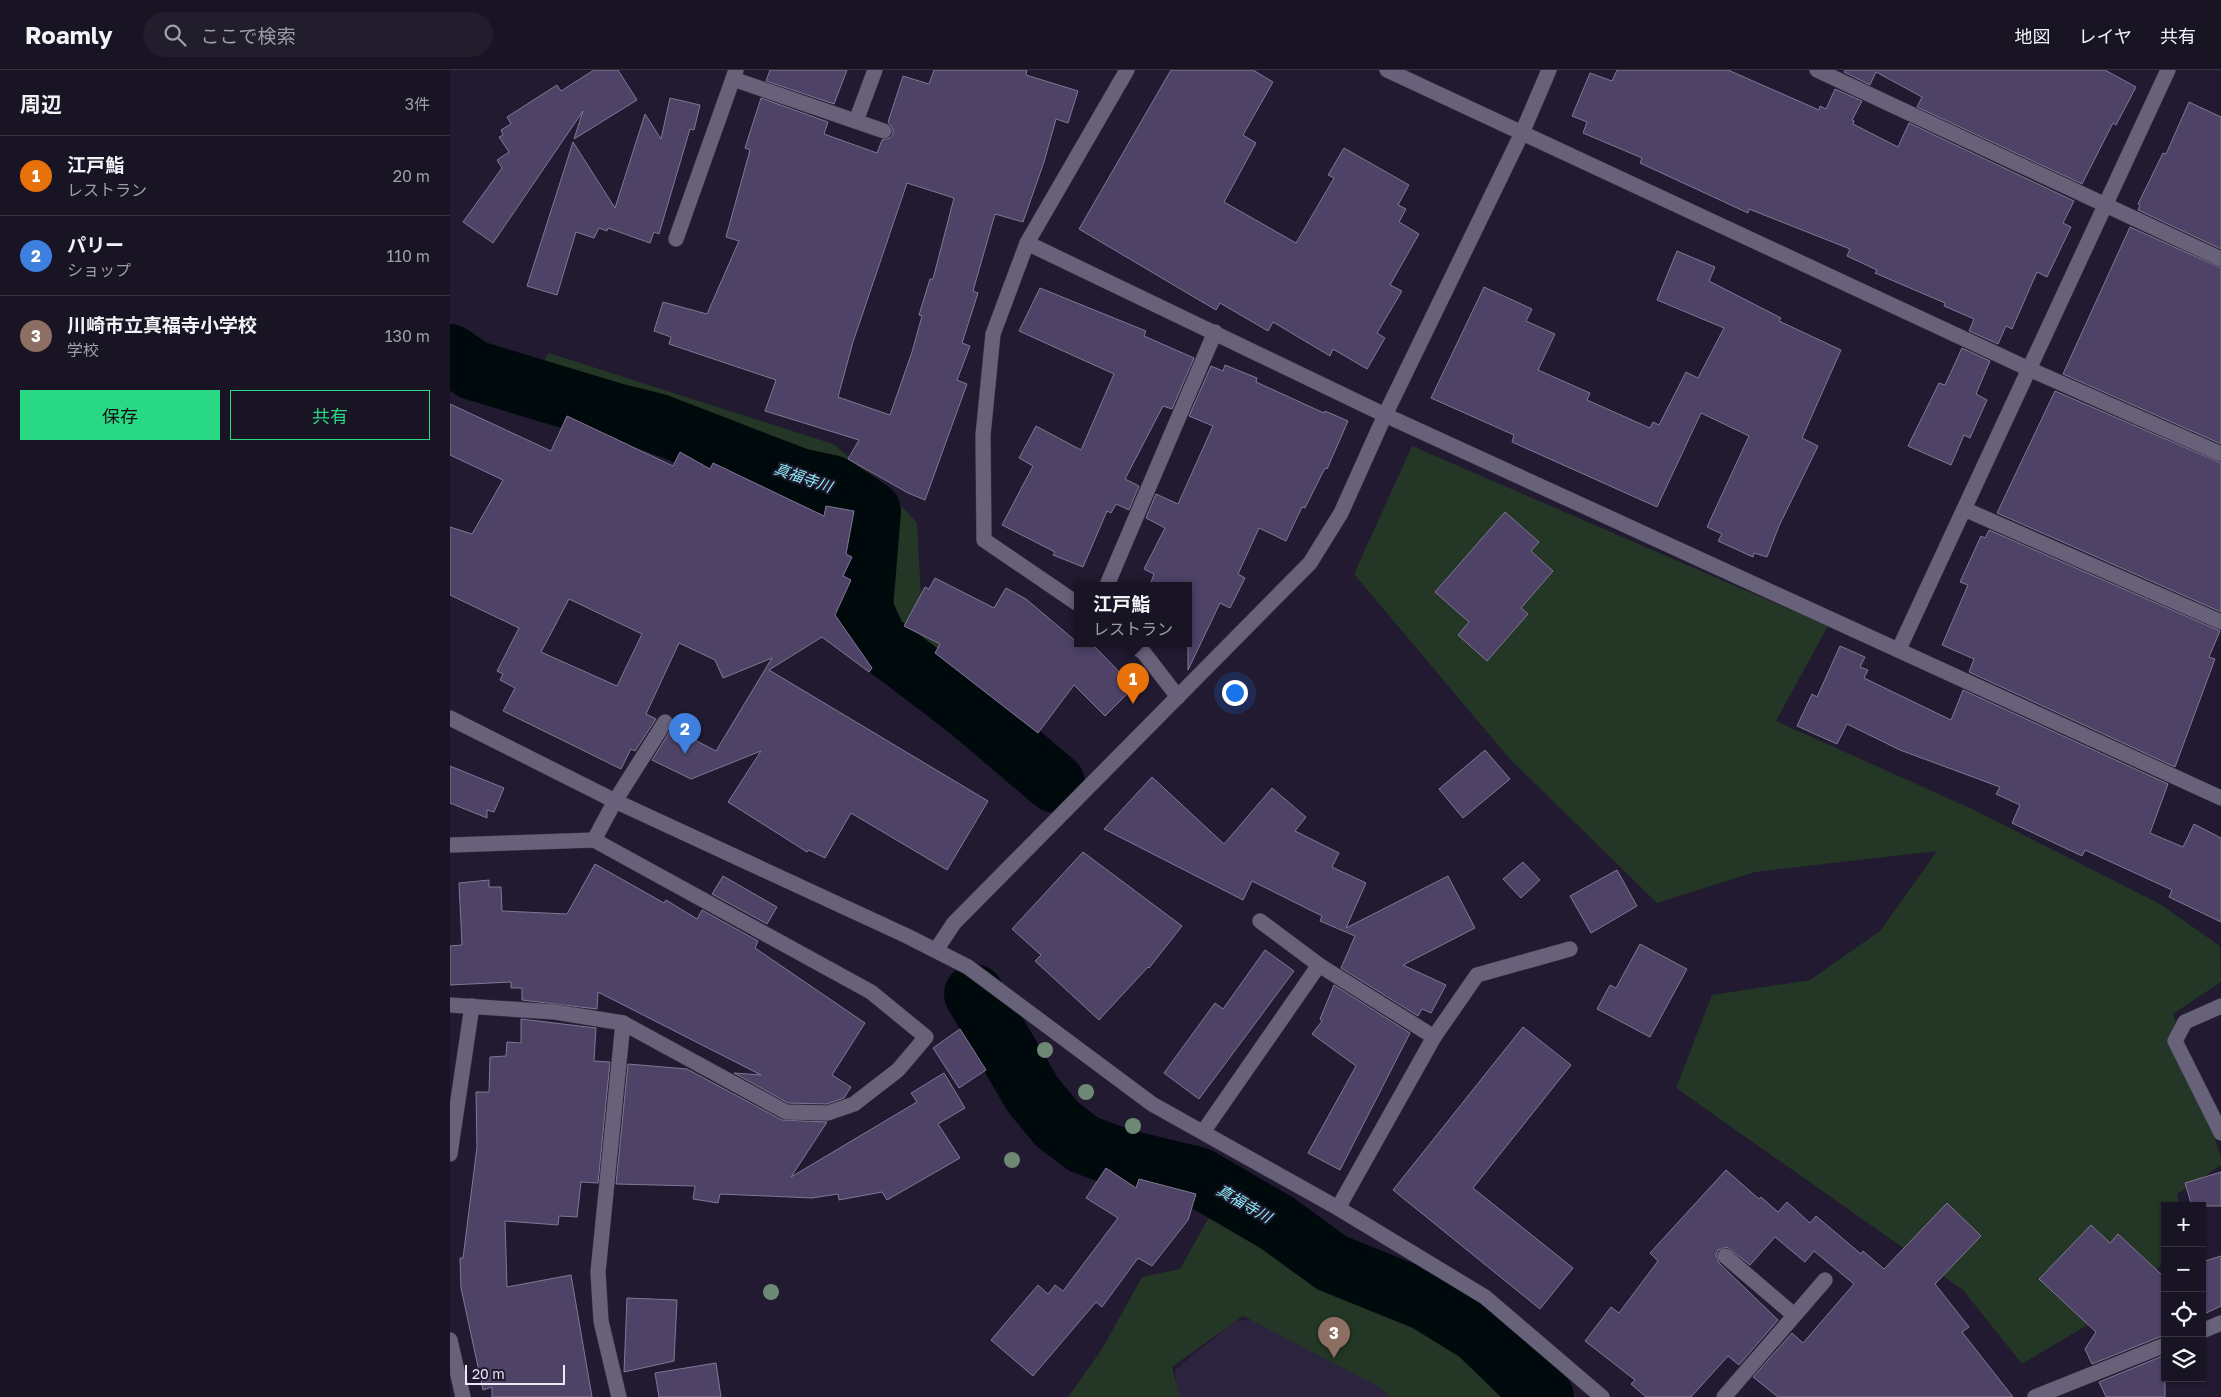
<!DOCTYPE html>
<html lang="ja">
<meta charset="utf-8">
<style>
:root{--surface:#191424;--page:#221d2c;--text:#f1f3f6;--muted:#9f9ea6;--line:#373341;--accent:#29d885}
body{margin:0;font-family:"Golos Text","Noto Sans JP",sans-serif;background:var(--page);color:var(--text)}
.controls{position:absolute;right:15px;bottom:15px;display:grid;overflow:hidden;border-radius:0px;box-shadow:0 1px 4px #0004}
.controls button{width:45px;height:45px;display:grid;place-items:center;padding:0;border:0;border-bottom:1px solid var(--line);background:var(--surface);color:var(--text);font:25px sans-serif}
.scale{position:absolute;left:15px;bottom:12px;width:100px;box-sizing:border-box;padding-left:5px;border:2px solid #ece8f7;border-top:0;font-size:14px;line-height:18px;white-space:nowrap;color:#ece8f7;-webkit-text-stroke:4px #211a30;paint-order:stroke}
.you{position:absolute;left:784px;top:622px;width:18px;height:18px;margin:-12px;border:4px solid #fff;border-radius:50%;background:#1a73e8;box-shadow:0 0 0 8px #1a73e833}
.badge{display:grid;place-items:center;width:32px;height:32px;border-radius:50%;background:var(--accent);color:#fff;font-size:16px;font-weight:700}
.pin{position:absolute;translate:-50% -41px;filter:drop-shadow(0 1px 2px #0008)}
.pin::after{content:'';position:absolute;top:26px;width:18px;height:15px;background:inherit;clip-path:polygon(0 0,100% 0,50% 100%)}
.popup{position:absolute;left:624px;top:512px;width:118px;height:65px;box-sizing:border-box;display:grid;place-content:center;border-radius:0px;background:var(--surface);filter:drop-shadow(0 1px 4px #0005);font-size:16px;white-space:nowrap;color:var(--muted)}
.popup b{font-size:19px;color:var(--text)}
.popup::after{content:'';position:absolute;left:50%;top:100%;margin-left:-10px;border:10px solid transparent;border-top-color:var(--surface)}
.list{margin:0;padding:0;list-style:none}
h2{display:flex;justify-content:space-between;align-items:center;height:65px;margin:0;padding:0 20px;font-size:21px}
h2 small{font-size:16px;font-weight:400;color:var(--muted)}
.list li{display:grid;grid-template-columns:32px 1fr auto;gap:15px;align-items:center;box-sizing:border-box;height:80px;padding:0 20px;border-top:1px solid var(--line)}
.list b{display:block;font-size:19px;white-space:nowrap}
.list p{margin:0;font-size:16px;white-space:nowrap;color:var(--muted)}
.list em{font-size:16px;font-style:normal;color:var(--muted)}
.actions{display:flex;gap:10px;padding:15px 20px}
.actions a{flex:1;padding:11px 0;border:1px solid var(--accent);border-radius:0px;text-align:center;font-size:18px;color:var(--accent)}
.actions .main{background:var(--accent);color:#111}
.icon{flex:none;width:28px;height:28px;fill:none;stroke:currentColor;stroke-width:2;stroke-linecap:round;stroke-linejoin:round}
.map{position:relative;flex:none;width:1771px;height:1327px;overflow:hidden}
header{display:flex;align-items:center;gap:30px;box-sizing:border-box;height:70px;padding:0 25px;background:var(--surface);border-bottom:1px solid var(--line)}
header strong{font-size:24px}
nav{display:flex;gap:28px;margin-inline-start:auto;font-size:18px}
.search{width:350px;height:45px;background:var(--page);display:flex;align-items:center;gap:12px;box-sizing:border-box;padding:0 18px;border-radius:28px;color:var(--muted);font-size:19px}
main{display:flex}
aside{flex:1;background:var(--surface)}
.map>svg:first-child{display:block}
</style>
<header>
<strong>Roamly</strong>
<div class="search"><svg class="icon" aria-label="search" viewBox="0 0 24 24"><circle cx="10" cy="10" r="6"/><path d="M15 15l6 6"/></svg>ここで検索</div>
<nav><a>地図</a><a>レイヤ</a><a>共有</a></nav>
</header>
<main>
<aside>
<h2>周辺<small>3件</small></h2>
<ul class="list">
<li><span class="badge" style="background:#e8710a">1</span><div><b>江戸鮨</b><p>レストラン</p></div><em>20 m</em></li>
<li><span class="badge" style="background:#3f7fe0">2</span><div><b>パリー</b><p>ショップ</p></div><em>110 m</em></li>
<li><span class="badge" style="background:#8d6e63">3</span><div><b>川崎市立真福寺小学校</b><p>学校</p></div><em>130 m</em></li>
</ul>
<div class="actions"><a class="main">保存</a><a>共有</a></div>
</aside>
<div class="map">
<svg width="1771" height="1327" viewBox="0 0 1771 1327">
<rect width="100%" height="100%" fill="#211a30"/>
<polygon fill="#2c233e" points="934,1239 1016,1276 1065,1327 727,1327 725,1300 785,1251"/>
<g fill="#243625">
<polygon points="99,283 383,374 430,412 467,453 472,544 524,609 513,646 421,557 431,495 427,443 408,421 85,304"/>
<polygon points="962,376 1378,556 1326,651 1522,739 1710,834 1770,876 1771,912 1723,944 1771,1087 1771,1095 1727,1124 1730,1136 1715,1136 1715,1192 1639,1254 1572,1294 1513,1220 1226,1018 1262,925 1360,910 1430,861 1487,781 1305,802 1207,833 1059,688 904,504"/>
<polygon points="797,1121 1062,1327 941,1327 929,1317 793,1246 722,1297 730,1327 618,1327 652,1279 692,1207 730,1199 763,1140"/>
</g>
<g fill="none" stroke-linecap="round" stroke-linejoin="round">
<g stroke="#000a0c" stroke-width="60">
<polyline points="0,284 23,300 162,342 206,353 349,408 382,415 421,441 413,538 427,570 519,640 605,713"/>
<polyline points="524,924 583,1025 607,1054 633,1074 673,1089 748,1107 827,1153 882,1193 976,1231 1028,1263 1094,1327"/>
</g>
</g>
<g fill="#4e4367" stroke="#807893" fill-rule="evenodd">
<polygon points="144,0 168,0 187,30 124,69 133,41 43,173 13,152 52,98 47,90 59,82 49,67 53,65 51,60 61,54 57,47 107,15 111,21"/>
<polygon points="320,0 397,0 384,34 316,11"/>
<path d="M 484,0 L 577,0 L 576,5 L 628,21 L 618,53 L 606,49 L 594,92 L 573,152 L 545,144 L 523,221 L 528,223 L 512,273 L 520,276 L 507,310 L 517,314 L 475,430 L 458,423 L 398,389 L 409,370 L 315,341 L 326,310 L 219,274 L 221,267 L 204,261 L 213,232 L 257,244 L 289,171 L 276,167 L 300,80 L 295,78 L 311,28 L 378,52 L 374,64 L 427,83 L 432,70 L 440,68 L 443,64 L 443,59 L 438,52 L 453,6 L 479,14 ZM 457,113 L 504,128 L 483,209 L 480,209 L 469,245 L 472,246 L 462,282 L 440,345 L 388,327 L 403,272 Z"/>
<polygon points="721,0 803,0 823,12 793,65 806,73 774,132 846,173 884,108 878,105 894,78 959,115 948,135 956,139 949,152 969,164 940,215 952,221 927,263 935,268 917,299 883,279 880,286 823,252 818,261 770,233 766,240 629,159"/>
<polygon points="1167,0 1278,0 1369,40 1370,36 1376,39 1385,19 1412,31 1402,50 1404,51 1403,54 1448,77 1459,53 1624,131 1613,153 1621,157 1597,207 1587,202 1562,259 1556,256 1548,274 1519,261 1524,249 1494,236 1495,233 1425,203 1427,200 1397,186 1400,179 1299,139 1298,143 1190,93 1192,88 1133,63 1137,52 1122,46 1140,3 1162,11"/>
<polygon points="1395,0 1655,0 1686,17 1666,55 1663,53 1632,114 1467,37 1472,27 1426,2 1420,15 1394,2"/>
<polygon points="220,28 250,35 244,60 240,59 209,164 204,162 200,173 158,158 157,161 149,158 144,168 126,162 107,225 77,216 123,72 165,138 195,44 211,69"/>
<polygon points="1739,32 1771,47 1771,179 1688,140 1690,135 1688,134 1713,83 1716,84"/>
<polygon points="1680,157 1771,198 1771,374 1613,304"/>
<polygon points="1227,181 1265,197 1259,211 1331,248 1329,251 1391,280 1352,368 1368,376 1329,456 1317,487 1304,483 1303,487 1268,471 1272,464 1257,457 1299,366 1251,343 1207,437 1062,372 1064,365 981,328 1034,217 1082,239 1076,251 1105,264 1088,300 1140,323 1137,330 1200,358 1203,352 1209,355 1236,302 1248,308 1274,258 1207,230"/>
<polygon points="590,218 696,261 694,266 744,288 722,339 713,336 675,409 689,416 679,440 666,434 661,443 657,441 633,497 603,485 605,482 552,455 583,396 569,388 586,356 631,380 664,304 569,261"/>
<polygon points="1512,278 1540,291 1526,324 1537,330 1520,368 1514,365 1501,395 1458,376 1489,313 1495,315"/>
<polygon points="775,295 807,308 806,312 874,343 875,341 898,351 877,399 875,398 855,438 852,437 836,471 809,458 788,504 795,508 780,538 770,533 738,600 738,515 700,515 704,504 694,499 715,458 696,448 706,424 728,434 763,356 739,346 761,296 773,301"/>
<polygon points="1605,321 1771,393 1771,542 1547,443"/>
<path d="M 0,334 L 101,381 L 117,346 L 223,396 L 230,382 L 260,399 L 263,393 L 374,446 L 376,436 L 404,441 L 396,484 L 402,487 L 393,506 L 401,510 L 385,545 L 422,598 L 419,602 L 372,567 L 319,600 L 538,731 L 497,800 L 401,743 L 375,788 L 359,780 L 357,782 L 278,732 L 311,681 L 241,709 L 202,690 L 222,658 L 266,681 L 322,588 L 273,608 L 265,590 L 229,573 L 196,644 L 206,649 L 185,681 L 181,679 L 171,699 L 53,641 L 65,618 L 50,610 L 53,604 L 47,601 L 69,558 L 0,525 L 0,457 L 22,464 L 53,410 L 0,385 ZM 119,529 L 192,564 L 167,616 L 91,582 Z"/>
<polygon points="1055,442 1089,472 1081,481 1103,501 1071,538 1078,544 1037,591 1008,565 1019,552 985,522"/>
<polygon points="1539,460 1770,561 1759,587 1765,589 1725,697 1519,602 1524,589 1492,575 1518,515 1510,512 1531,466 1535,468"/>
<polygon points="485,508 544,538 556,518 576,529 628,573 641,573 684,617 655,646 624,615 588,663 485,583 490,574 454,556 475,517 479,519"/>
<polygon points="1390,576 1415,587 1410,597 1418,600 1414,608 1501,650 1513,620 1718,714 1700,763 1733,777 1744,754 1771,768 1771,852 1719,827 1722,820 1635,780 1632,786 1562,753 1570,735 1546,724 1550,717 1450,680 1397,654 1387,674 1347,656 1362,624 1367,627"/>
<polygon points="1035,680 1060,709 1013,748 989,719"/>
<polygon points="0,696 54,718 44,742 37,740 37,748 0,733"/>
<polygon points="702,707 774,774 822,718 856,747 845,761 889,783 882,797 916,813 896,858 998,806 1025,858 953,895 996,915 981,943 972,939 968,946 891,898 905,866 870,851 872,846 802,811 793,830 654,759"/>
<polygon points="633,782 732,856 699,898 698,897 649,950 585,891 591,885 562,859"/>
<polygon points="1073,792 1090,810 1071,828 1053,809"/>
<polygon points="145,794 214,833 216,830 247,849 252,840 308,871 305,878 415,953 382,1005 401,1017 394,1028 377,1034 338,1033 284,1003 311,1005 148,922 147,939 72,930 72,918 61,918 61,912 0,915 0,876 12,875 9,813 39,810 39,817 51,817 52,841 117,844"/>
<polygon points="1167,800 1187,836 1141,863 1120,826"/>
<polygon points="273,806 327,837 317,854 262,824"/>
<polygon points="1190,874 1237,899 1200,967 1147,939 1160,915 1166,918"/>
<polygon points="815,880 844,901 749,1029 714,1003 765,933 773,939"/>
<polygon points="884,915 960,963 890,1100 858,1083 906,996 862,964 872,951 870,949"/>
<polygon points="71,949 146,958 144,991 160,992 148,1113 131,1112 127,1147 109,1146 108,1155 55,1151 57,1217 121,1205 142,1327 42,1327 42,1317 33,1320 11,1218 10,1188 13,1188 27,1077 26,1022 39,1022 40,987 56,986 57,972 71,973"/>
<polygon points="1073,957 1121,995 1023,1118 1123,1198 1090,1239 943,1120"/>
<polygon points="510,959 536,1000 509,1018 483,978"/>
<polygon points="178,994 237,999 332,1050 377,1052 341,1107 467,1032 461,1023 494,1003 515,1038 488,1054 510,1088 437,1130 432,1122 389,1130 388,1124 362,1128 270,1124 268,1133 243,1129 245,1116 166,1114"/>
<polygon points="656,1098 686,1118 689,1109 746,1124 738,1150 702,1196 688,1188 652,1237 646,1232 583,1306 541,1270 588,1215 598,1224 605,1215 613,1221 668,1148 636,1128"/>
<polygon points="1276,1100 1309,1129 1311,1127 1328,1142 1337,1132 1360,1153 1366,1146 1411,1184 1413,1181 1434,1199 1497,1133 1531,1166 1485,1214 1519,1257 1512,1262 1563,1327 1328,1327 1303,1307 1342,1263 1353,1273 1404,1214 1364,1181 1355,1192 1325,1167 1300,1195 1277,1177 1268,1180 1266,1185 1269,1193 1328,1250 1289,1295 1278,1286 1241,1327 1196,1327 1181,1314 1185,1310 1135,1271 1161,1237 1169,1243 1208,1191 1200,1183"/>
<polygon points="1771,1102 1771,1136 1742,1136 1735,1113"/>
<polygon points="1641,1155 1660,1173 1668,1164 1712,1205 1715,1204 1715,1262 1711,1264 1712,1266 1642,1294 1635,1279 1646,1262 1589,1209"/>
<polygon points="1771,1186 1771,1236 1752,1245 1752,1192"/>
<polygon points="177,1228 227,1230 224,1291 174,1302"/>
<polygon points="1715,1285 1715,1327 1656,1327 1649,1312"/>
<polygon points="266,1293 271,1327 209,1327 205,1303"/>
</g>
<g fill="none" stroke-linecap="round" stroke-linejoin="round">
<defs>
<g id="lane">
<polyline points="984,967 1027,905 1120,879"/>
<polyline points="1274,1327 1375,1210"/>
</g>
<g id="street">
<polyline points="937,0 1579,299 1771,384"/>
<polyline points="1367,0 1771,189"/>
<polyline points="283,9 434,61"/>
<polyline points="406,51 425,0"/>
<polyline points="226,169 286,0"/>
<polyline points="577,173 935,345 1771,728"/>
<polyline points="1514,439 1771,552"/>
<polyline points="657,515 765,262"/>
<polyline points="628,534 534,470 533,365 543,264 577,173 677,0"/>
<polyline points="680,573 694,583 728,627"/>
<polyline points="1449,579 1718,0"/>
<polyline points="144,770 165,731 215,652"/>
<polyline points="0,775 144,770 421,922 476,967 448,1000 404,1034 378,1043 336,1042 173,953 105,942 0,935"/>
<polyline points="810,851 869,895"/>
<polyline points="1771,936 1735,952 1725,971 1771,1063"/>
<polyline points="753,1062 869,895 984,967 888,1138"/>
<polyline points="0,1084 22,936"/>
<polyline points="1275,1186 1344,1245"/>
<polyline points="1752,1261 1771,1253"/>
<polyline points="0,1270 13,1327"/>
<polyline points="169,1327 151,1251 148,1202 173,953"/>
<polyline points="1585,1327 1715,1275"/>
</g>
<g id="secondary">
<polyline points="0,648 165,731 457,866 518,897 702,1034 888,1138 1035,1227 1152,1327"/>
<polyline points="486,880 504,853 860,493 891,443 935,345 1072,63 1099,0"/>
</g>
</defs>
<use href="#lane" stroke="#3c3748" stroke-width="16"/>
<use href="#street" stroke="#3c3748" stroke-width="16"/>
<use href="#secondary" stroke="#3c3748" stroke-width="16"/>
<use href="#lane" stroke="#68617a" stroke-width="15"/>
<use href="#street" stroke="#68617a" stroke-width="15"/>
<use href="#secondary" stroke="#68617a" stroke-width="15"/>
</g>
<g fill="#6d8976">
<circle cx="595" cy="980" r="8"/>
<circle cx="636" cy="1022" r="8"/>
<circle cx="683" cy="1056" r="8"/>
<circle cx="562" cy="1090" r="8"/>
<circle cx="321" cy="1222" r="8"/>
</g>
<g text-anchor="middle" stroke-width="4" stroke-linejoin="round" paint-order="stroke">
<g font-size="15" font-style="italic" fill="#8becf5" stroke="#211a30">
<text transform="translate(353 408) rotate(19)" y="5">真福寺川</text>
<text transform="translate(794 1134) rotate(30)" y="5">真福寺川</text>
</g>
</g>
</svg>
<div class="controls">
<button>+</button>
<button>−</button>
<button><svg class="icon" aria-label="locate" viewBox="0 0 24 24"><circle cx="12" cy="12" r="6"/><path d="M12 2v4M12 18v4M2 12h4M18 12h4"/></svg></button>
<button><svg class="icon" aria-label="layers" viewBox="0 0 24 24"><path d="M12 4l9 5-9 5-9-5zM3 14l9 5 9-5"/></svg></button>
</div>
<div class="scale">20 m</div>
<div class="you"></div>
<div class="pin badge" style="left:683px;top:634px;background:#e8710a">1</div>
<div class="popup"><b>江戸鮨</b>レストラン</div>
<div class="pin badge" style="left:235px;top:684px;background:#3f7fe0">2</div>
<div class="pin badge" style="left:884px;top:1288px;background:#8d6e63">3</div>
</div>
</main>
